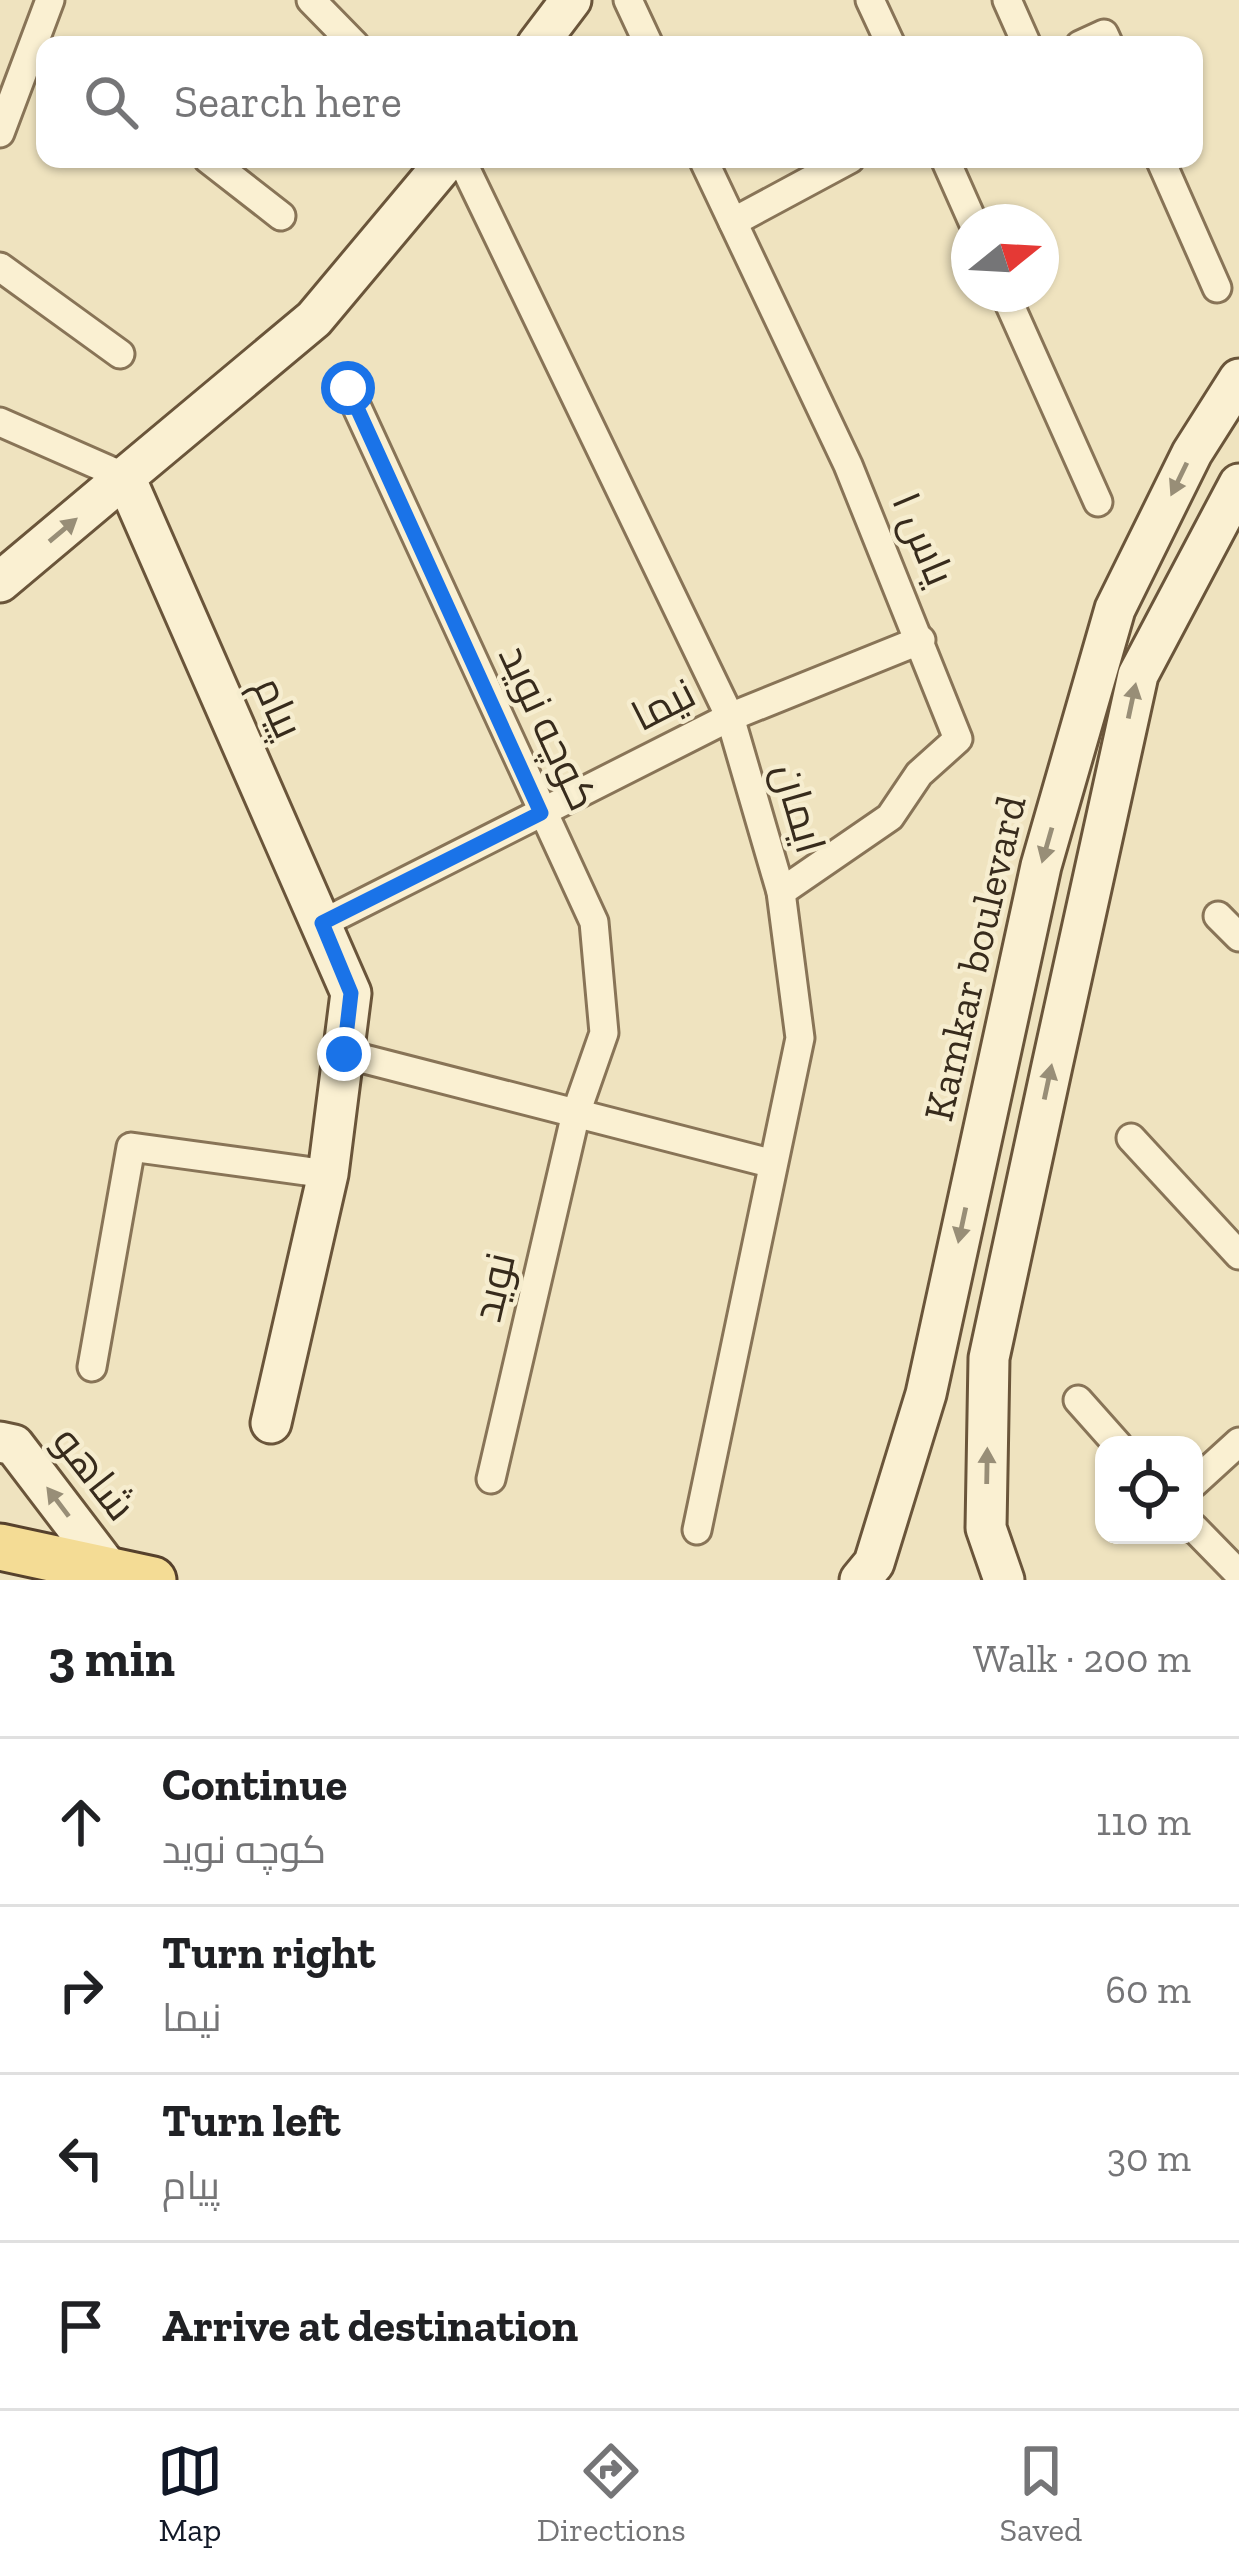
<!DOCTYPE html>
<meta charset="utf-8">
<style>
:root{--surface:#fff;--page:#f2f2f2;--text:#202124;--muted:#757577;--line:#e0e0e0;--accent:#111827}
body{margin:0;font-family:"Zilla Slab",Cairo,serif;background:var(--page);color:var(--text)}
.controls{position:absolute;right:36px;bottom:36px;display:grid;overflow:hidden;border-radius:24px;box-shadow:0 3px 9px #0004}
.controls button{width:108px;height:108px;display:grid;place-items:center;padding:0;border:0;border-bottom:3px solid var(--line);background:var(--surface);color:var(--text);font:60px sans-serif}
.compass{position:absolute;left:951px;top:204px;width:108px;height:108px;border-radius:50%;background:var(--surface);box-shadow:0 3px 9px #0004;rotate:72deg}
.stop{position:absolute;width:36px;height:36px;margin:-27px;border:9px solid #1a73e8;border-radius:50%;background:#fff}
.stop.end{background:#1a73e8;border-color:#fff;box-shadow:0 3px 12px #0008}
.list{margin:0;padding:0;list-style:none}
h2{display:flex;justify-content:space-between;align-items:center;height:156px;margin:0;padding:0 48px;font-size:51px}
h2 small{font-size:39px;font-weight:400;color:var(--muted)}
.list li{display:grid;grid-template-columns:78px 1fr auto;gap:36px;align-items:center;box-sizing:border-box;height:168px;padding:0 48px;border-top:3px solid var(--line)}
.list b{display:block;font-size:45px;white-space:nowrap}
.list p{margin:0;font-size:39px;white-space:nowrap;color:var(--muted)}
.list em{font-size:39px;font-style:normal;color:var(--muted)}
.icon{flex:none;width:66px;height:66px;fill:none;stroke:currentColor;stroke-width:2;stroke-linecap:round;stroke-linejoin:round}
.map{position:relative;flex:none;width:1239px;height:1580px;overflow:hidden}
.search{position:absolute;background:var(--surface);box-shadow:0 3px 9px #0004;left:36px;right:36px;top:36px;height:132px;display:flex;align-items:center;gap:30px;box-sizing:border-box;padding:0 42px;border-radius:24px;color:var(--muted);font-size:45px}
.sheet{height:828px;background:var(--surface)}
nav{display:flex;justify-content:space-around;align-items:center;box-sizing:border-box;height:168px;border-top:3px solid var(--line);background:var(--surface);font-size:33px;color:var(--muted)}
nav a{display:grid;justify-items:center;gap:6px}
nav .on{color:var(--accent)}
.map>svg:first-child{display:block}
</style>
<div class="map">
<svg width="1239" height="1580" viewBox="0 0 1239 1580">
<rect width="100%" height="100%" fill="#efe3bf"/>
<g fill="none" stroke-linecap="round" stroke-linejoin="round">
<defs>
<g id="street">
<polyline points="311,0 355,45"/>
<polyline points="628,0 649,45"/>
<polyline points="870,0 891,45"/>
<polyline points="1007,0 1027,45"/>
<polyline points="1080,45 1104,34 1109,45"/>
<polyline points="0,133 50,0"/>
<polyline points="208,159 281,216"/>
<polyline points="461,159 730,717 781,892 800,1038 697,1530"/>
<polyline points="703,159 848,465 958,739 919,774 890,817 781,892"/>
<polyline points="945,159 973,222"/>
<polyline points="1160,159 1217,288"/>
<polyline points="733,222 850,159"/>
<polyline points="0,267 120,354"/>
<polyline points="1005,294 1098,502"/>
<polyline points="348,388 594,922 604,1033 576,1113 491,1479"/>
<polyline points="0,422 125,477"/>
<polyline points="1218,916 1239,937"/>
<polyline points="323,923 730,717 921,640"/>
<polyline points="345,1054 770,1163"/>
<polyline points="1131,1138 1239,1255"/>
<polyline points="92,1367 131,1147 328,1174"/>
<polyline points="1078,1400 1118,1445"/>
<polyline points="1194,1483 1239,1442"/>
<polyline points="1194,1528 1239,1574"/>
</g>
<g id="secondary">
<polyline points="537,45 571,0"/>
<polyline points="0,582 125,477"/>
<polyline points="271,1423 328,1174 351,993 125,477 314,319 448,159"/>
<polyline points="0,1442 14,1445 110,1571"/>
<polyline points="860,1580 874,1563 926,1394 1041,866 1115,609 1192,453 1239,379"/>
<polyline points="1004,1580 986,1528 989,1358 1052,1066 1138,675 1239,484"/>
</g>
<polyline id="primary" points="0,1547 153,1580"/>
</defs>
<use href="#street" stroke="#887457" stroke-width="33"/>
<use href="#secondary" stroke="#6a553a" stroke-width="45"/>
<use href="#primary" stroke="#56412c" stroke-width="51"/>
<use href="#street" stroke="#faf0d2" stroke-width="27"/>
<use href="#secondary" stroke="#faf0d2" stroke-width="39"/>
<use href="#primary" stroke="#f4dc95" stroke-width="45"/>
</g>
<defs><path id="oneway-solid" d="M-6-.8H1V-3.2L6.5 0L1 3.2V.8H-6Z" transform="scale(3)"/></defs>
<g fill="#988e77">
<use href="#oneway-solid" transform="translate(1179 479) rotate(116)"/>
<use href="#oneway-solid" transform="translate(63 530) rotate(-40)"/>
<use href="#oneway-solid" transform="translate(1132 701) rotate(-78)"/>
<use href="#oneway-solid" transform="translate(1047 845) rotate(106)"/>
<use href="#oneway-solid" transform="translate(1048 1082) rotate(-78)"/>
<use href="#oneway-solid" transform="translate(962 1225) rotate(102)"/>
<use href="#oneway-solid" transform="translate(987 1466) rotate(-89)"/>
<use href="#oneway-solid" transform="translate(58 1502) rotate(-127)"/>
</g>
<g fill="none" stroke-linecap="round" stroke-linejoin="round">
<polyline stroke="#1a73e8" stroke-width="15" points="344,1054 351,993 322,923 541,813 348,388"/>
</g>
<g text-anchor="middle" stroke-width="9" stroke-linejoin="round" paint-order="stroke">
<g font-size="42" fill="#372b1c" stroke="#f6edcf">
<text transform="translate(924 538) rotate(67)" y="15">یاس ۱</text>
<text transform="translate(663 704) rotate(-27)" y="15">نیما</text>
<text transform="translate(279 707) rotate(66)" y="15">پیام</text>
<text transform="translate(549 727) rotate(65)" y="15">کوچه نوید</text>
<text transform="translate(800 808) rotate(74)" y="15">ایمان</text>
<text transform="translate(974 958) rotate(-77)" y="15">Kamkar boulevard</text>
<text transform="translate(493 1287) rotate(-77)" y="15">نوید</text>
<text transform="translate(95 1473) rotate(52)" y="15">شاهو</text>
</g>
</g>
</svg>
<div class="controls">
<button><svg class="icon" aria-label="locate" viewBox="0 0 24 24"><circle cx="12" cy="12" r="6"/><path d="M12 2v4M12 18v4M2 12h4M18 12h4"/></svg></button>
</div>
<svg class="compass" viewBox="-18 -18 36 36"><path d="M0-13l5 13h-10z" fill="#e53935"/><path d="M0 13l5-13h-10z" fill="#757577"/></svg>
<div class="stop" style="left:348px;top:388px"></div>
<div class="stop end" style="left:344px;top:1054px"></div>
<div class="search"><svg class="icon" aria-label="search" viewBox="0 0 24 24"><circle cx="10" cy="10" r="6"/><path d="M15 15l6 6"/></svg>Search here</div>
</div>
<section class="sheet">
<h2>3 min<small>Walk · 200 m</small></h2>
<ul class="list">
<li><svg class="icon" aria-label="ahead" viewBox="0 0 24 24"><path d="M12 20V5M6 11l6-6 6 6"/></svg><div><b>Continue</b><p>کوچه نوید</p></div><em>110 m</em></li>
<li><svg class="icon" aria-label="right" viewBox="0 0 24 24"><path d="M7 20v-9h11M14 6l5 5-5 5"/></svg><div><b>Turn right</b><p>نیما</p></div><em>60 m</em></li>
<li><svg class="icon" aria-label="left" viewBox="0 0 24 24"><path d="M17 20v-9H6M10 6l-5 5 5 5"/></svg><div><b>Turn left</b><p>پیام</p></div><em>30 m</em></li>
<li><svg class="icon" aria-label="arrive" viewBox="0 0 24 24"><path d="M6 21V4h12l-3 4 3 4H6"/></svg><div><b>Arrive at destination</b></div></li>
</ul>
</section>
<nav>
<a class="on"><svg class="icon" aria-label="map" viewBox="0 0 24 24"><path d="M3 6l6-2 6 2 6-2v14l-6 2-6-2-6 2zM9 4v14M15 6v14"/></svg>Map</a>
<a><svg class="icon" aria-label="directions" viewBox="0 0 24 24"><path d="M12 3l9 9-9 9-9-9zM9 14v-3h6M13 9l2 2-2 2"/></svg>Directions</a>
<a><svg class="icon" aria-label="saved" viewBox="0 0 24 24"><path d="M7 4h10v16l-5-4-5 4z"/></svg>Saved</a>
</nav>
